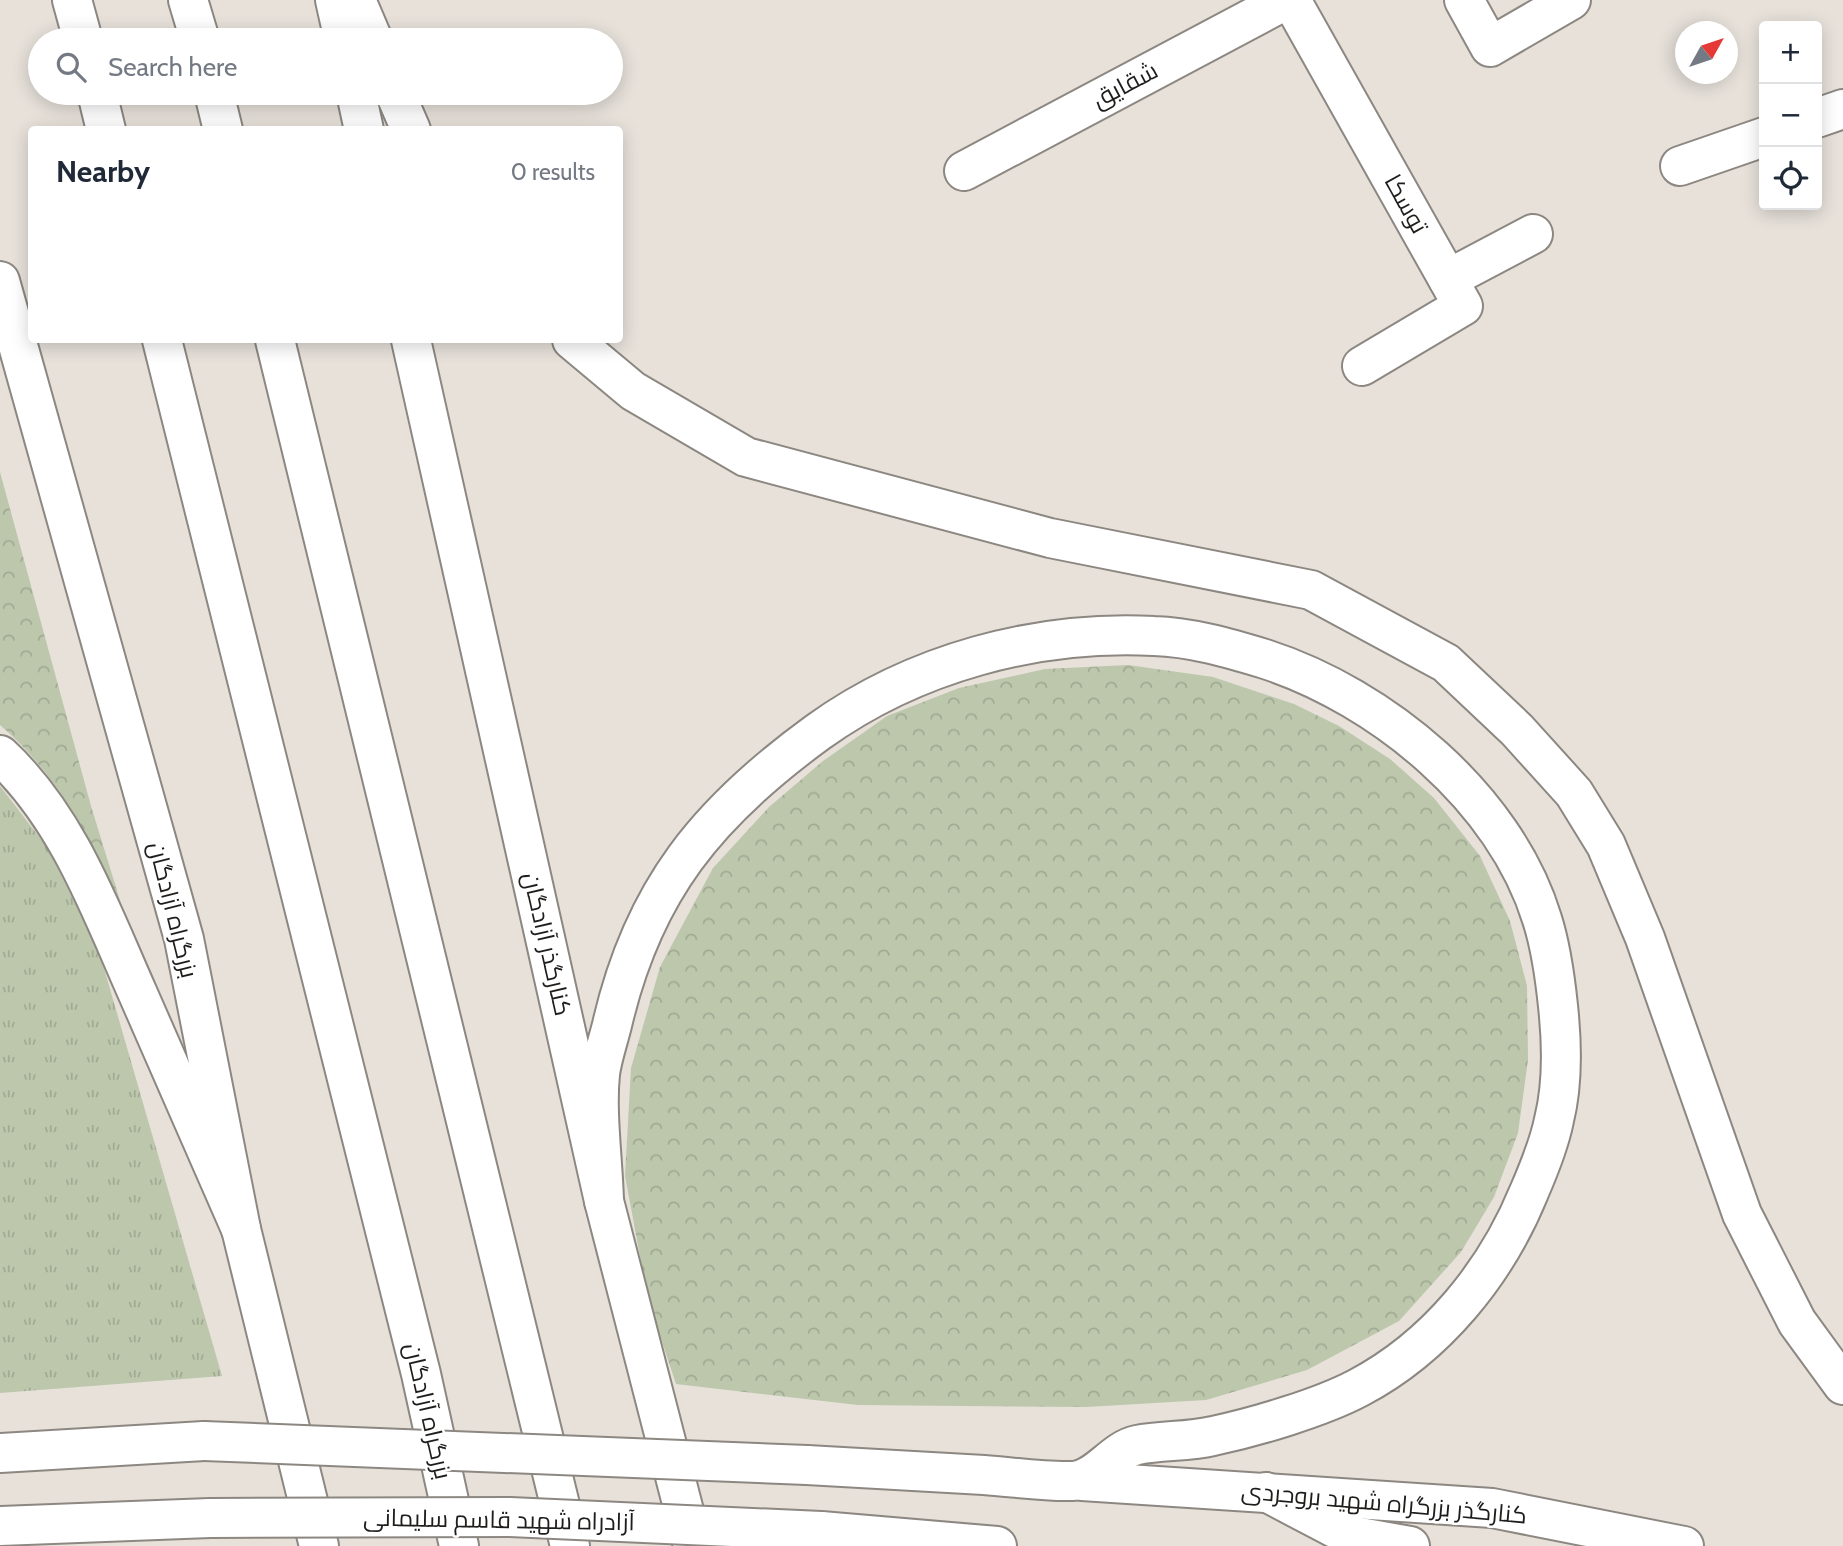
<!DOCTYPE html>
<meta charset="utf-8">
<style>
:root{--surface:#fff;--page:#f6f6f7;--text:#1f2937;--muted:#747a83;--line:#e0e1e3}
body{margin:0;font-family:Cabin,Cairo,sans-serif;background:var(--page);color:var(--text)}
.controls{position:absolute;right:21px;top:21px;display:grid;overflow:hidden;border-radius:7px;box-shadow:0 4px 18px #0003}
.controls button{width:63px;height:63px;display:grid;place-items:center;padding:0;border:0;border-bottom:2px solid var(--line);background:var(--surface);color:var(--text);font:35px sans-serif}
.compass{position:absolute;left:1675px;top:21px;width:63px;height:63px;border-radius:50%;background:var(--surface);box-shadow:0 4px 18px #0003;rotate:50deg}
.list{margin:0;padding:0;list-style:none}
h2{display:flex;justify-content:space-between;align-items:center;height:91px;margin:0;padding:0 28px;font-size:30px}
h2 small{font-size:23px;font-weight:400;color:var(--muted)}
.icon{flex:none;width:38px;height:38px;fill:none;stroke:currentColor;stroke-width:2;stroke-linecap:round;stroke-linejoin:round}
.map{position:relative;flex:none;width:1843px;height:1546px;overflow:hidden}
.search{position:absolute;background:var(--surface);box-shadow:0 4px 18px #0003;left:28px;top:28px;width:595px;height:77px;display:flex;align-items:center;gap:18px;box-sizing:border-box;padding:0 24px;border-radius:38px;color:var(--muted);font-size:26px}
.panel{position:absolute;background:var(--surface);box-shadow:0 4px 18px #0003;left:28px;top:126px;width:595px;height:217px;border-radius:7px}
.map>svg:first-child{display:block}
</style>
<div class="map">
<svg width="1843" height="1546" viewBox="0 0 1843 1546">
<defs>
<pattern id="grass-tufts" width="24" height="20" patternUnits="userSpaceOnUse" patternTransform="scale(1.75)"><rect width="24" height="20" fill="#bcc7ac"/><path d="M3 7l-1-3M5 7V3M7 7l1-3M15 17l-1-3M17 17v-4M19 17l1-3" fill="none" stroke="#a1aa93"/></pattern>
<pattern id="forest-crowns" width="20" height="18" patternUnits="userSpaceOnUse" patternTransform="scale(1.75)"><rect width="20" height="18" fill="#bcc7ac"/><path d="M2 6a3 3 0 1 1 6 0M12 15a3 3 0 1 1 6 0" fill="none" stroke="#a1aa93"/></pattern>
</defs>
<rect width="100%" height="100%" fill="#e7e1da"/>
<polygon fill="url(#grass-tufts)" points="0,786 47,847 99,951 222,1376 0,1393"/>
<g fill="url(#forest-crowns)">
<path d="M 0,472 L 91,806 L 130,933 C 101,856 64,780 0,725 Z"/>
<polygon points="1128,665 1213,677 1294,704 1339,726 1390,759 1434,798 1480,856 1510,921 1527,986 1528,1060 1518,1133 1494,1197 1461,1252 1399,1321 1307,1370 1206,1400 1086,1407 858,1405 676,1384 648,1299 625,1176 631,1068 660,967 713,868 769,807 823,761 887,716 959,688 1045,669"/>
</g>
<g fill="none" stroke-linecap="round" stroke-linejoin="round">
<defs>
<g id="minor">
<polyline points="1291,0 1463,306 1362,366"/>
<polyline points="1464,0 1490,47 1571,0"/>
<polyline points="1817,118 1843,109"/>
<polyline points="1680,166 1764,137"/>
<polyline points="964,171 1286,0"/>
<polyline points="1448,279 1533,234"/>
</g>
<g id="major">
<polyline points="335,0 344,40"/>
<polyline points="356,93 364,130"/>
<polyline points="0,281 184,939 241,1229 319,1546"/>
<polyline points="411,340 604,1201 693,1546"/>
<polyline points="1082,1481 1492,1508 1684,1546"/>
</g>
<g id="highway">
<polyline points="72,0 83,40"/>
<polyline points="188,0 200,40"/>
<polyline points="356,0 373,40"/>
<polyline points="97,93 106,130"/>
<polyline points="214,93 223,130"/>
<polyline points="395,93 411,130"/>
<polyline points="162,340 421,1374 459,1546"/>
<polyline points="275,340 570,1546"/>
<polyline points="572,340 633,391 746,457 1050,538 1311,590 1446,663 1517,730 1574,793 1606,845 1645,938 1742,1214 1797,1322 1843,1385"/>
<path d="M 0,755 C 68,818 101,911 138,994 C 172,1072 207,1151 241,1229"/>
<path d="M 604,1201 C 603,1161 596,1113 600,1074 C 602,1058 608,1041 612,1025 C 643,890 708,812 818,732 C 914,663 1036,630 1154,636 C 1191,637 1229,648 1265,659 C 1382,697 1505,798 1542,919 C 1551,947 1555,977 1558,1006 C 1562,1043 1563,1084 1554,1120 C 1549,1145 1539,1169 1529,1192 C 1496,1273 1436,1347 1358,1388 C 1320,1408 1255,1427 1213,1436 C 1188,1442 1162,1440 1137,1445 C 1113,1450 1097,1480 1073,1481 C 1044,1482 1013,1477 984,1475 C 925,1472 866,1468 807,1465"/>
<polyline points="0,1453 204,1441"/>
<polyline points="1266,1492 1348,1535 1410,1546"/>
<polyline points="0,1526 210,1518"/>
<polyline points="821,1531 997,1546"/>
</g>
</defs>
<use href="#minor" stroke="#8c8781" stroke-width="42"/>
<use href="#major" stroke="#8c8781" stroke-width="42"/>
<use href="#highway" stroke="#8c8781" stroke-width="42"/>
<use href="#minor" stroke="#fff" stroke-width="38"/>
<use href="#major" stroke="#fff" stroke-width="38"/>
<use href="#highway" stroke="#fff" stroke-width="38"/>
<defs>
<g id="highway-bridge">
<polyline points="204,1441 807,1465"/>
<polyline points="210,1518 510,1517 821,1531"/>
</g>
</defs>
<use href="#highway-bridge" stroke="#8c8781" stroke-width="42" stroke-linecap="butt"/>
<use href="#highway-bridge" stroke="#fff" stroke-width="38"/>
</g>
<g text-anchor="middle" stroke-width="5" stroke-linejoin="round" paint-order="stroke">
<g font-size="24" fill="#1f1d1b" stroke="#fff">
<text transform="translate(1125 85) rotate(-28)" y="8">شقایق</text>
<text transform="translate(1406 204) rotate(61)" y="8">توسکا</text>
<text transform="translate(173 910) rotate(76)" y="8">بزرگراه آزادگان</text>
<text transform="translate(547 944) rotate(77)" y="8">کنارگذر آزادگان</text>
<text transform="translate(428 1411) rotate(77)" y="8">بزرگراه آزادگان</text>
<text transform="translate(1384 1503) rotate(5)" y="8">کنارگذر بزرگراه شهید بروجردی</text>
<text transform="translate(499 1520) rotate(1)" y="8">آزادراه شهید قاسم سلیمانی</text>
</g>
</g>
</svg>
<div class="controls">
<button>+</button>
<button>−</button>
<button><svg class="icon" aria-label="locate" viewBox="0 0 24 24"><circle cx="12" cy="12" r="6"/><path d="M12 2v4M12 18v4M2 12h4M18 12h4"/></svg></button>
</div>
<svg class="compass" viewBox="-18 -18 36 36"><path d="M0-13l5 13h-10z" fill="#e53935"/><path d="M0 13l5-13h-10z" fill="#747a83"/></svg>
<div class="search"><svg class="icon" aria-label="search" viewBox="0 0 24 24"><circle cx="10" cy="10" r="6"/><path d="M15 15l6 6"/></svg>Search here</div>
<section class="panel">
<h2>Nearby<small>0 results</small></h2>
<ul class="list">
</ul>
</section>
</div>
